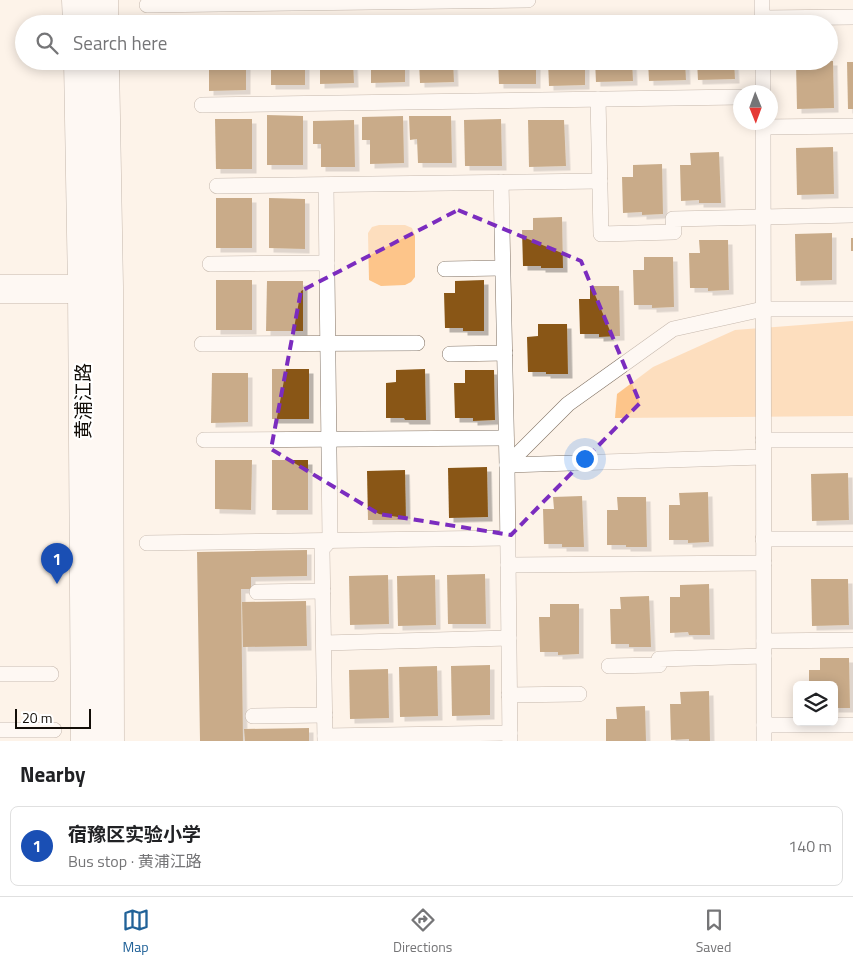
<!DOCTYPE html>
<meta charset="utf-8">
<style>
:root{--surface:#fff;--page:#f2f2f2;--text:#202124;--muted:#757577;--line:#e0e0e0;--accent:#216298}
body{margin:0;font-family:"Titillium Web","Noto Sans SC",sans-serif;background:var(--page);color:var(--text)}
.controls{position:absolute;right:15px;bottom:15px;display:grid;overflow:hidden;border-radius:8px;box-shadow:0 2px 12px #0003}
.controls button{width:45px;height:45px;display:grid;place-items:center;padding:0;border:0;border-bottom:1px solid var(--line);background:var(--surface);color:var(--text);font:25px sans-serif}
.compass{position:absolute;left:733px;top:85px;width:45px;height:45px;border-radius:50%;background:var(--surface);box-shadow:0 2px 12px #0003;rotate:179deg}
.scale{position:absolute;left:15px;bottom:12px;width:76px;box-sizing:border-box;padding-left:5px;border:2px solid #130e08;border-top:0;font-size:14px;line-height:18px;white-space:nowrap;color:#130e08;-webkit-text-stroke:4px #fff;paint-order:stroke}
.you{position:absolute;left:584px;top:458px;width:18px;height:18px;margin:-12px;border:4px solid #fff;border-radius:50%;background:#1a73e8;box-shadow:0 0 0 8px #1a73e833}
.badge{display:grid;place-items:center;width:32px;height:32px;border-radius:50%;background:var(--accent);color:#fff;font-size:16px;font-weight:700}
.pin{position:absolute;translate:-50% -41px;filter:drop-shadow(0 1px 2px #0008)}
.pin::after{content:'';position:absolute;top:26px;width:18px;height:15px;background:inherit;clip-path:polygon(0 0,100% 0,50% 100%)}
.list{margin:0;padding:0;list-style:none}
h2{display:flex;justify-content:space-between;align-items:center;height:65px;margin:0;padding:0 20px;font-size:21px}
h2 small{font-size:16px;font-weight:400;color:var(--muted)}
.list li{display:grid;grid-template-columns:32px 1fr auto;gap:15px;align-items:center;box-sizing:border-box;height:80px;margin:0 10px 10px;padding:0 10px;border:1px solid var(--line);border-radius:8px}
.list b{display:block;font-size:19px;white-space:nowrap}
.list p{margin:0;font-size:16px;white-space:nowrap;color:var(--muted)}
.list em{font-size:16px;font-style:normal;color:var(--muted)}
.icon{flex:none;width:28px;height:28px;fill:none;stroke:currentColor;stroke-width:2;stroke-linecap:round;stroke-linejoin:round}
.map{position:relative;flex:none;width:853px;height:741px;overflow:hidden}
.search{position:absolute;background:var(--surface);box-shadow:0 2px 12px #0003;left:15px;right:15px;top:15px;height:55px;display:flex;align-items:center;gap:12px;box-sizing:border-box;padding:0 18px;border-radius:28px;color:var(--muted);font-size:19px}
.sheet{height:155px;background:var(--surface)}
nav{display:flex;justify-content:space-around;align-items:center;box-sizing:border-box;height:70px;border-top:1px solid var(--line);background:var(--surface);font-size:14px;color:var(--muted)}
nav a{display:grid;justify-items:center;gap:2px}
nav .on{color:var(--accent)}
.map>svg:first-child{display:block}
</style>
<div class="map">
<svg width="853" height="741" viewBox="0 0 853 741">
<defs>
<filter id="shadow"><feDropShadow dx="4.5" dy="4.5" stdDeviation="0" flood-color="#0004"/></filter>
</defs>
<rect width="100%" height="100%" fill="#fdf3e9"/>
<g fill="#fdc58a">
<polygon points="379,225 405,225 412,228 415,236 415,277 411,282 405,285 381,286 369,280 368,233 372,227"/>
<polygon points="853,321 853,416 615,418 617,394 653,367 735,330"/>
</g>
<g fill="#895716" filter="url(#shadow)">
<polygon points="209,61 246,61 246,90 209,91"/>
<rect x="271" y="61" width="34" height="24"/>
<polygon points="320,61 353,61 354,83 320,84"/>
<polygon points="371,61 405,61 405,82 371,83"/>
<polygon points="419,61 453,61 454,82 420,83"/>
<polygon points="498,61 536,61 536,84 499,84"/>
<polygon points="548,61 585,61 585,85 549,86"/>
<polygon points="595,61 632,61 633,81 596,82"/>
<polygon points="648,61 685,61 686,80 649,81"/>
<polygon points="697,61 734,61 735,79 698,80"/>
<polygon points="821,61 833,61 834,108 797,109 796,62"/>
<polygon points="847,62 853,62 853,109 848,109"/>
<polygon points="267,115 303,116 303,165 267,165"/>
<polygon points="403,116 404,163 370,164 370,140 362,140 362,117"/>
<polygon points="409,116 451,116 452,163 418,163 417,139 410,140"/>
<polygon points="215,119 252,119 252,169 216,169"/>
<polygon points="501,119 502,166 465,166 464,120"/>
<polygon points="354,120 355,167 321,167 321,144 313,144 313,121"/>
<polygon points="528,120 564,120 566,166 529,167"/>
<polygon points="833,147 834,194 797,195 796,148"/>
<polygon points="719,152 721,203 699,203 699,200 681,201 680,165 691,165 690,153"/>
<polygon points="662,164 663,214 642,215 642,212 623,213 622,177 633,177 633,165"/>
<rect x="216" y="198" width="36" height="50"/>
<polygon points="269,198 305,199 305,249 269,248"/>
<polygon points="562,217 563,268 541,268 541,266 523,266 522,230 533,230 533,218"/>
<polygon points="832,233 832,280 796,281 795,234"/>
<rect x="851" y="238" width="2" height="13"/>
<polygon points="699,240 728,240 729,290 708,291 708,288 690,288 689,253 700,253"/>
<polygon points="644,257 673,257 674,307 652,308 652,305 634,305 633,270 644,270"/>
<rect x="216" y="280" width="36" height="50"/>
<polygon points="484,280 484,331 463,331 463,328 445,328 444,293 455,293 455,281"/>
<polygon points="267,281 303,281 303,331 266,331"/>
<polygon points="590,286 619,286 620,336 599,337 599,334 580,334 579,299 590,299"/>
<polygon points="538,324 567,324 568,374 546,374 546,372 528,372 527,337 538,336"/>
<rect x="272" y="369" width="37" height="50"/>
<polygon points="425,369 426,420 405,420 404,418 386,418 386,383 396,382 396,370"/>
<polygon points="465,370 494,370 495,420 473,421 473,418 455,418 454,383 465,383"/>
<polygon points="212,373 248,373 248,422 211,423"/>
<polygon points="215,460 252,460 251,510 215,509"/>
<rect x="272" y="460" width="36" height="50"/>
<polygon points="487,467 488,517 449,518 448,468"/>
<polygon points="405,470 406,520 368,520 367,471"/>
<polygon points="848,473 849,520 812,521 811,474"/>
<polygon points="708,492 709,542 688,543 688,540 669,540 669,505 680,505 679,493"/>
<polygon points="582,496 584,547 562,547 562,544 544,544 543,509 554,509 553,497"/>
<polygon points="617,497 646,497 647,547 626,547 626,545 607,545 607,510 618,510"/>
<polygon points="307,550 307,576 251,577 251,589 241,589 243,741 200,741 197,552"/>
<polygon points="485,574 486,624 448,624 447,575"/>
<polygon points="388,575 389,624 350,625 349,576"/>
<polygon points="435,575 436,625 398,626 397,576"/>
<polygon points="811,579 848,579 849,625 812,626"/>
<polygon points="709,584 710,635 689,635 688,632 670,633 670,597 680,597 680,585"/>
<polygon points="649,596 651,647 629,647 629,644 611,644 610,609 621,609 620,597"/>
<polygon points="306,601 307,646 243,647 242,602"/>
<polygon points="550,604 579,604 579,654 558,655 558,652 540,652 539,617 550,617"/>
<polygon points="820,658 849,658 850,708 834,708 834,685 809,685 809,670 820,670"/>
<polygon points="490,665 490,715 452,716 451,666"/>
<polygon points="437,666 438,716 400,717 399,667"/>
<polygon points="388,669 389,718 350,719 349,670"/>
<polygon points="709,691 710,741 689,741 689,739 671,740 670,704 681,704 680,692"/>
<polygon points="645,706 646,741 606,741 606,719 617,719 616,707"/>
<polygon points="309,728 309,741 245,741 244,729"/>
</g>
<g fill="none" stroke-linecap="round" stroke-linejoin="round">
<defs>
<g id="service">
<polyline points="762,0 762,24"/>
<polyline points="147,5 528,0"/>
<polyline points="762,18 853,17"/>
<polyline points="763,61 763,92"/>
<polyline points="598,99 601,234 674,232 673,219 853,215"/>
<polyline points="202,105 740,97"/>
<polyline points="763,122 764,741"/>
<polyline points="763,127 853,126"/>
<polyline points="501,182 507,465 510,741"/>
<polyline points="217,186 600,181"/>
<polyline points="210,264 327,263"/>
<polyline points="445,269 502,268"/>
<polyline points="202,344 417,343"/>
<polyline points="450,354 505,353"/>
<polyline points="204,440 506,438"/>
<polyline points="763,440 853,440"/>
<polyline points="507,465 568,404 673,329 763,309 853,309"/>
<polyline points="507,465 763,457"/>
<polyline points="763,539 853,539"/>
<polyline points="147,543 507,538"/>
<polyline points="508,565 764,563"/>
<polyline points="257,592 323,591"/>
<polyline points="764,641 853,640"/>
<polyline points="324,643 509,638"/>
<polyline points="609,666 659,665 659,659 764,656"/>
<polyline points="0,674 51,674"/>
<polyline points="509,695 579,694"/>
<polyline points="253,716 325,715"/>
<polyline points="764,725 853,725"/>
<polyline points="0,730 54,730"/>
<polyline points="325,736 510,733"/>
<polyline points="325,741 322,549 330,540 326,185"/>
</g>
<polyline id="minor" points="0,289 82,289 105,287"/>
<g id="tertiary">
<polyline points="76,0 77,24"/>
<polyline points="104,0 104,24"/>
<polyline points="78,61 82,289 85,741"/>
<polyline points="105,61 109,287 110,741"/>
</g>
</defs>
<use href="#service" stroke="#827365" stroke-width="16"/>
<use href="#minor" stroke="#827365" stroke-width="29"/>
<use href="#tertiary" stroke="#827365" stroke-width="29"/>
<use href="#service" stroke="#fff" stroke-width="15"/>
<use href="#minor" stroke="#fff" stroke-width="28"/>
<use href="#tertiary" stroke="#fff" stroke-width="28"/>
</g>
<path d="M0 0H853V741H0ZM 458,210 L 581,261 L 640,403 L 511,535 L 379,514 L 271,449 L 301,291 Z" fill="#fdf3e9" fill-opacity=".55" fill-rule="evenodd"/>
<path fill="none" stroke="#7b2cbf" stroke-width="4" stroke-dasharray="10 6" stroke-linejoin="round" d="M 458,210 L 581,261 L 640,403 L 511,535 L 379,514 L 271,449 L 301,291 Z"/>
<g text-anchor="middle" stroke-width="4.5" stroke-linejoin="round" paint-order="stroke">
<g font-size="19" fill="#130e08" stroke="#fff">
<text transform="translate(83 401) rotate(-90)" y="7">黄浦江路</text>
</g>
</g>
</svg>
<div class="controls">
<button><svg class="icon" aria-label="layers" viewBox="0 0 24 24"><path d="M12 4l9 5-9 5-9-5zM3 14l9 5 9-5"/></svg></button>
</div>
<svg class="compass" viewBox="-18 -18 36 36"><path d="M0-13l5 13h-10z" fill="#e53935"/><path d="M0 13l5-13h-10z" fill="#757577"/></svg>
<div class="scale">20 m</div>
<div class="you"></div>
<div class="pin badge" style="left:57px;top:584px;background:#1a4fb4">1</div>
<div class="search"><svg class="icon" aria-label="search" viewBox="0 0 24 24"><circle cx="10" cy="10" r="6"/><path d="M15 15l6 6"/></svg>Search here</div>
</div>
<section class="sheet">
<h2>Nearby<small></small></h2>
<ul class="list">
<li><span class="badge" style="background:#1a4fb4">1</span><div><b>宿豫区实验小学</b><p>Bus stop · 黄浦江路</p></div><em>140 m</em></li>
</ul>
</section>
<nav>
<a class="on"><svg class="icon" aria-label="map" viewBox="0 0 24 24"><path d="M3 6l6-2 6 2 6-2v14l-6 2-6-2-6 2zM9 4v14M15 6v14"/></svg>Map</a>
<a><svg class="icon" aria-label="directions" viewBox="0 0 24 24"><path d="M12 3l9 9-9 9-9-9zM9 14v-3h6M13 9l2 2-2 2"/></svg>Directions</a>
<a><svg class="icon" aria-label="saved" viewBox="0 0 24 24"><path d="M7 4h10v16l-5-4-5 4z"/></svg>Saved</a>
</nav>
